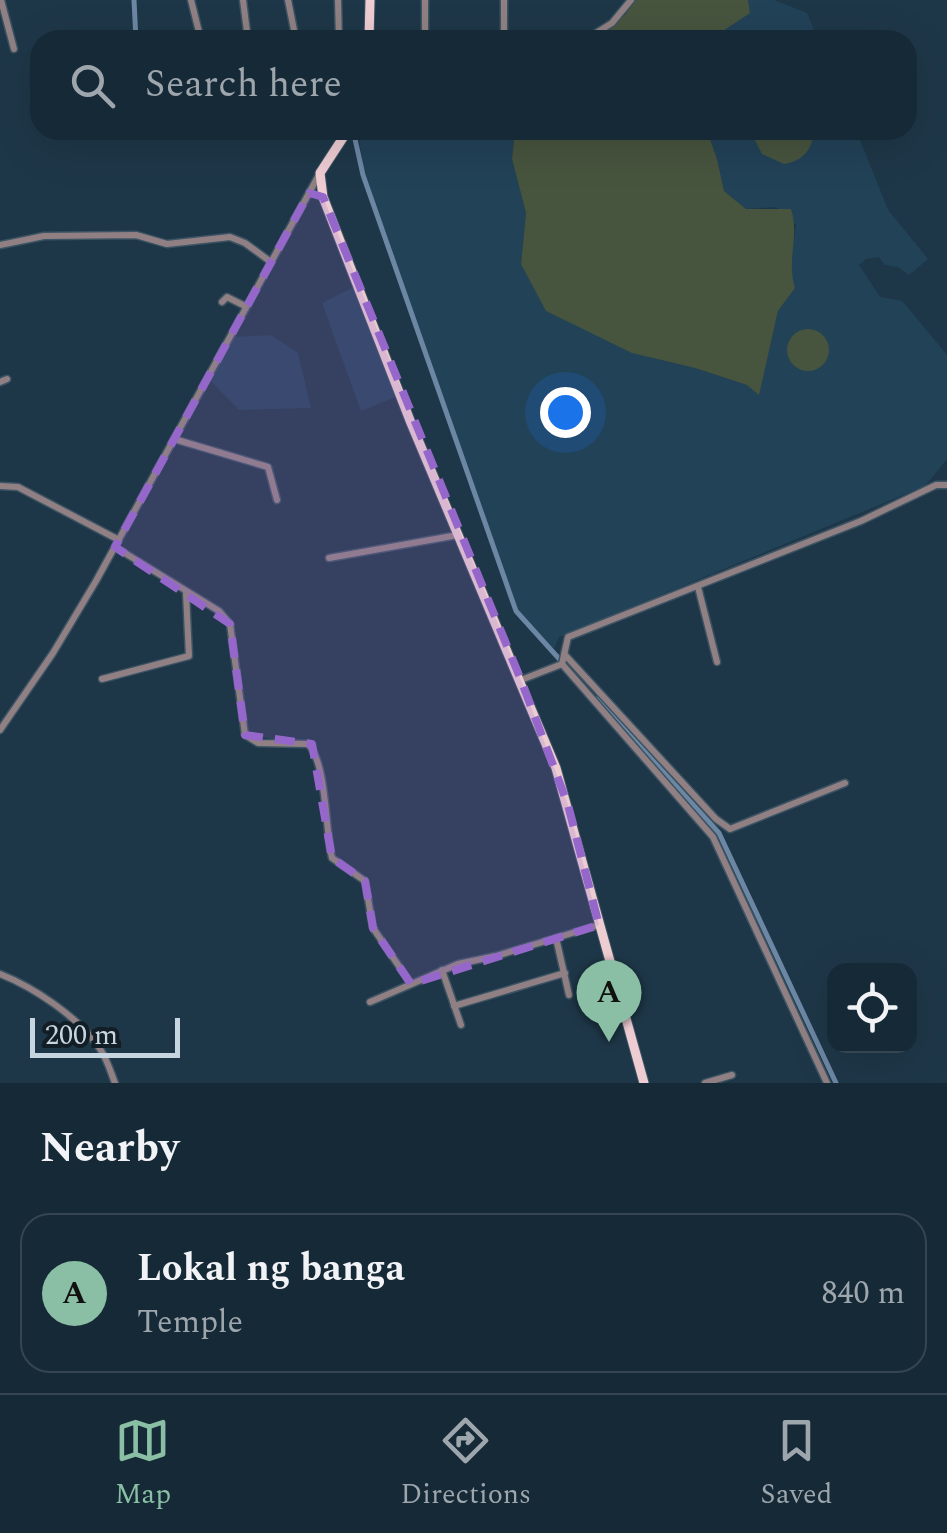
<!DOCTYPE html>
<style>
:root{--surface:#162936;--page:#1f313e;--text:#f1f3f6;--muted:#9ea6ad;--line:#354551;--accent:#8abfa5}
body{margin:0;font-family:Spectral,serif;background:var(--page);color:var(--text)}
.controls{position:absolute;right:30px;bottom:30px;display:grid;overflow:hidden;border-radius:20px;box-shadow:0 10px 40px #0002}
.controls button{width:90px;height:90px;display:grid;place-items:center;padding:0;border:0;border-bottom:2px solid var(--line);background:var(--surface);color:var(--text);font:50px sans-serif}
.scale{position:absolute;left:30px;bottom:25px;width:150px;box-sizing:border-box;padding-left:10px;border:5px solid #c7d5e0;border-top:0;font-size:28px;line-height:35px;white-space:nowrap;color:#c7d5e0;-webkit-text-stroke:8px #121d25;paint-order:stroke}
.you{position:absolute;left:565px;top:412px;width:35px;height:35px;margin:-25px;border:8px solid #fff;border-radius:50%;background:#1a73e8;box-shadow:0 0 0 15px #1a73e833}
.badge{display:grid;place-items:center;width:65px;height:65px;border-radius:50%;background:var(--accent);color:#111;font-size:32px;font-weight:700}
.pin{position:absolute;translate:-50% -82px;filter:drop-shadow(0 2px 5px #0008)}
.pin::after{content:'';position:absolute;top:52px;width:35px;height:30px;background:inherit;clip-path:polygon(0 0,100% 0,50% 100%)}
.list{margin:0;padding:0;list-style:none}
h2{display:flex;justify-content:space-between;align-items:center;height:130px;margin:0;padding:0 40px;font-size:42px}
h2 small{font-size:32px;font-weight:400;color:var(--muted)}
.list li{display:grid;grid-template-columns:65px 1fr auto;gap:30px;align-items:center;box-sizing:border-box;height:160px;margin:0 20px 20px;padding:0 20px;border:2px solid var(--line);border-radius:30px}
.list b{display:block;font-size:38px;white-space:nowrap}
.list p{margin:0;font-size:32px;white-space:nowrap;color:var(--muted)}
.list em{font-size:32px;font-style:normal;color:var(--muted)}
.icon{flex:none;width:55px;height:55px;fill:none;stroke:currentColor;stroke-width:2;stroke-linecap:round;stroke-linejoin:round}
.map{position:relative;flex:none;width:947px;height:1083px;overflow:hidden}
.search{position:absolute;background:var(--surface);box-shadow:0 10px 40px #0002;left:30px;right:30px;top:30px;height:110px;display:flex;align-items:center;gap:25px;box-sizing:border-box;padding:0 35px;border-radius:30px;color:var(--muted);font-size:38px}
.sheet{height:310px;background:var(--surface)}
nav{display:flex;justify-content:space-around;align-items:center;box-sizing:border-box;height:140px;border-top:2px solid var(--line);background:var(--surface);font-size:28px;color:var(--muted)}
nav a{display:grid;justify-items:center;gap:5px}
nav .on{color:var(--accent)}
.map>svg:first-child{display:block}
</style>
<div class="map">
<svg width="947" height="1083" viewBox="0 0 947 1083">
<rect width="100%" height="100%" fill="#1e3748"/>
<g fill="#224258">
<polygon points="746,0 774,0 807,13 818,40 722,40 723,31 744,16"/>
<polygon points="358,130 515,130 512,159 526,213 521,264 649,357 695,368 747,385 759,393 778,311 795,288 789,268 796,225 776,207 746,209 724,191 717,159 707,130 856,130 888,210 928,259 909,275 898,267 885,265 879,257 866,259 859,265 880,297 902,301 947,355 947,459 925,486 559,637 554,649 518,610 364,173"/>
<polygon points="354,287 398,396 361,411 322,303"/>
<polygon points="271,335 298,353 311,408 239,410 210,380 233,337"/>
</g>
<g fill="#47543e">
<polygon points="633,0 748,0 750,13 723,31 722,40 590,40 626,14"/>
<path d="M 515,130 L 707,130 L 717,159 L 724,191 L 746,209 L 791,209 C 800,237 786,259 795,288 L 778,311 L 759,395 L 747,385 L 695,368 L 632,353 L 546,311 L 521,264 L 526,213 L 512,159 Z"/>
<path d="M 750,130 L 814,130 L 814,131 C 812,150 803,161 784,164 L 762,154 Z"/>
<circle cx="808" cy="350" r="21"/>
</g>
<g fill="none" stroke-linecap="round" stroke-linejoin="round">
<g stroke="#6c87a4" stroke-width="5">
<polyline points="134,0 136,40"/>
<polyline points="353,130 363,175 516,611 562,662"/>
<polyline points="597,699 719,833 836,1083"/>
</g>
<defs>
<g id="minor">
<polyline points="1,0 14,49"/>
<polyline points="191,0 201,40"/>
<polyline points="243,0 248,40"/>
<polyline points="288,0 296,40"/>
<polyline points="338,0 339,40"/>
<polyline points="425,40 425,0"/>
<polyline points="504,40 504,0"/>
<polyline points="585,40 612,23 631,0"/>
<polyline points="0,245 44,236 136,235 167,244 230,237 245,243 271,262"/>
<polyline points="222,302 227,297 245,306"/>
<polyline points="0,382 7,379"/>
<polyline points="174,439 268,467 277,500"/>
<polyline points="0,486 18,487 119,540"/>
<path d="M 115,547 L 219,611 L 230,624 L 245,735 L 258,743 L 308,744 C 327,763 325,830 332,858 L 365,881 L 373,928 L 411,984"/>
<polyline points="329,558 458,535"/>
<polyline points="698,587 717,662"/>
<polyline points="566,656 716,819 730,829 845,783"/>
<polyline points="562,664 713,837 827,1083"/>
<polyline points="102,679 189,656 186,593"/>
<polyline points="521,680 562,664 568,637 861,521 936,485 947,485"/>
<polyline points="0,730 53,653 96,581 320,173"/>
<polyline points="556,938 569,995"/>
<polyline points="442,970 461,1025"/>
<path d="M 0,974 C 33,987 77,1016 98,1046 C 106,1056 110,1070 115,1083"/>
<polyline points="370,1002 458,964 496,956 599,925"/>
<polyline points="454,1006 565,973"/>
<polyline points="705,1083 732,1075"/>
</g>
<g id="major">
<polyline points="369,40 370,0"/>
<polyline points="348,130 320,173 323,197 411,423 556,768 644,1083"/>
</g>
</defs>
<use href="#minor" stroke="#3c5363" stroke-width="9"/>
<use href="#major" stroke="#3c5363" stroke-width="11"/>
<use href="#minor" stroke="#908083" stroke-width="6"/>
<use href="#major" stroke="#edccd2" stroke-width="9"/>
</g>
<path fill="#9667cb" fill-opacity="0.2" stroke="#9667cb" stroke-width="8" stroke-dasharray="20 12" stroke-linejoin="round" d="M 309,193 L 323,197 L 521,680 L 568,805 L 599,925 L 411,984 L 373,928 L 365,881 L 332,858 L 312,744 L 245,735 L 230,624 L 115,547 Z"/>
</svg>
<div class="controls">
<button><svg class="icon" aria-label="locate" viewBox="0 0 24 24"><circle cx="12" cy="12" r="6"/><path d="M12 2v4M12 18v4M2 12h4M18 12h4"/></svg></button>
</div>
<div class="scale">200 m</div>
<div class="you"></div>
<div class="pin badge" style="left:609px;top:1042px">A</div>
<div class="search"><svg class="icon" aria-label="search" viewBox="0 0 24 24"><circle cx="10" cy="10" r="6"/><path d="M15 15l6 6"/></svg>Search here</div>
</div>
<section class="sheet">
<h2>Nearby<small></small></h2>
<ul class="list">
<li><span class="badge">A</span><div><b>Lokal ng banga</b><p>Temple</p></div><em>840 m</em></li>
</ul>
</section>
<nav>
<a class="on"><svg class="icon" aria-label="map" viewBox="0 0 24 24"><path d="M3 6l6-2 6 2 6-2v14l-6 2-6-2-6 2zM9 4v14M15 6v14"/></svg>Map</a>
<a><svg class="icon" aria-label="directions" viewBox="0 0 24 24"><path d="M12 3l9 9-9 9-9-9zM9 14v-3h6M13 9l2 2-2 2"/></svg>Directions</a>
<a><svg class="icon" aria-label="saved" viewBox="0 0 24 24"><path d="M7 4h10v16l-5-4-5 4z"/></svg>Saved</a>
</nav>
